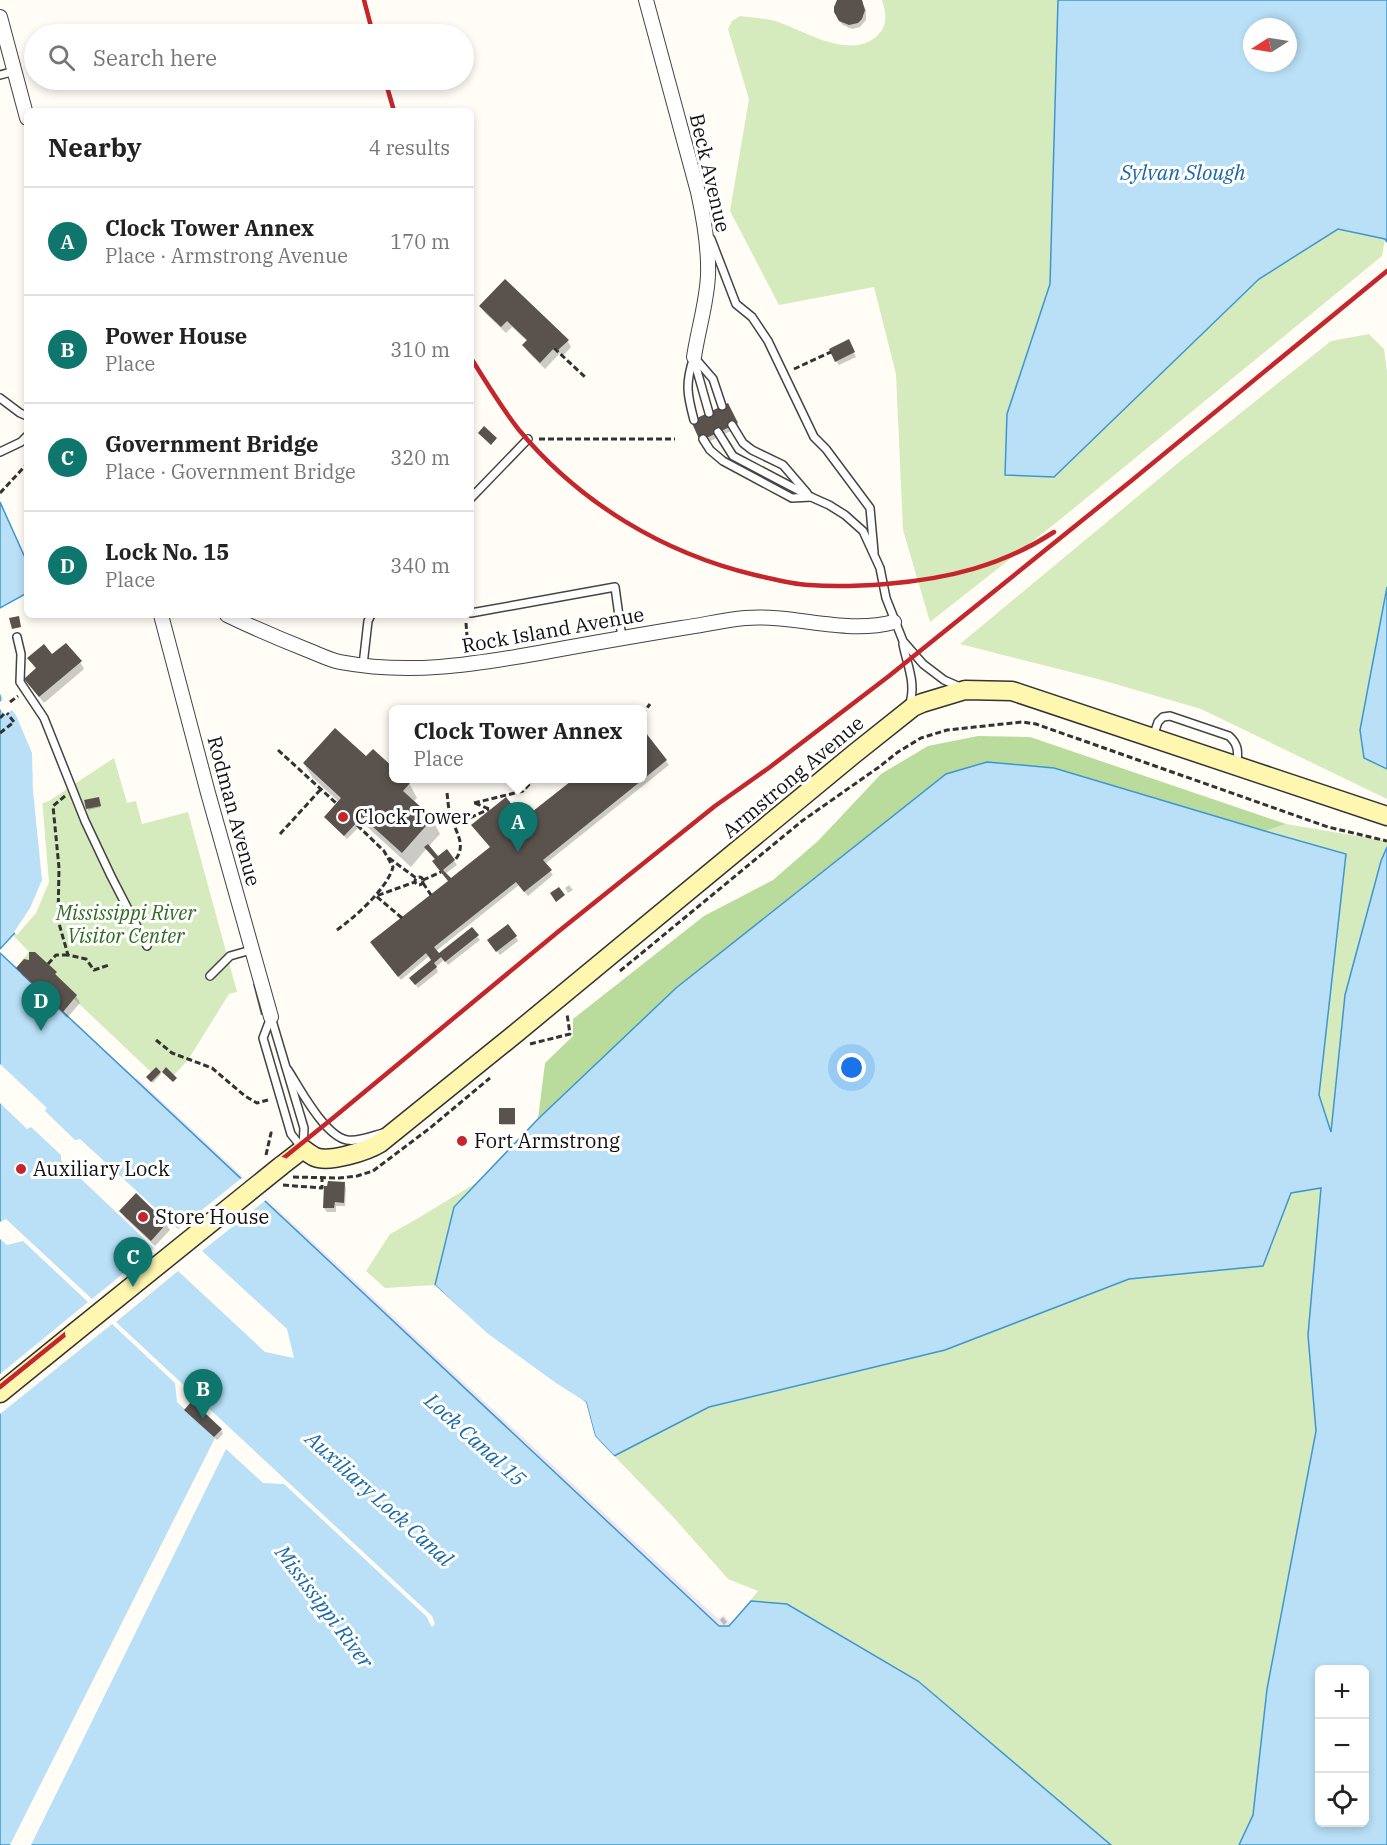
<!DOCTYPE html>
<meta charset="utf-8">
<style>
:root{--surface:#fff;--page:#f2f2f2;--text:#222;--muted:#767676;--line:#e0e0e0;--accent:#0f766e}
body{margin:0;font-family:"IBM Plex Serif",serif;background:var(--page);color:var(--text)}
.controls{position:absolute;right:18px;bottom:18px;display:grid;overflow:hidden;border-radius:9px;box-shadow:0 3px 9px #0003}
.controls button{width:54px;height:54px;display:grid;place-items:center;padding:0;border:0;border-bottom:2px solid var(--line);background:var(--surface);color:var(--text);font:30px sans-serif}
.compass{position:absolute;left:1243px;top:18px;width:54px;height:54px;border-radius:50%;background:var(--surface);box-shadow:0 3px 9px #0003;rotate:258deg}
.you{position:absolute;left:852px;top:1068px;width:21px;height:21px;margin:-15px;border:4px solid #fff;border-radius:50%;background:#1a73e8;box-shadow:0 0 0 9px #1a73e833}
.badge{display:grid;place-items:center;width:39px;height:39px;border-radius:50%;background:var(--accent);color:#fff;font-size:20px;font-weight:700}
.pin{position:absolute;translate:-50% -50px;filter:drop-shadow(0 2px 3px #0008)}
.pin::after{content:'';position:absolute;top:32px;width:21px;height:18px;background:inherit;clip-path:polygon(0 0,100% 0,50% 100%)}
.popup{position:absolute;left:389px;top:705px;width:258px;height:78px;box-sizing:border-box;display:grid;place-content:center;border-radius:9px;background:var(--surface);filter:drop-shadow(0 2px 4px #0005);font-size:20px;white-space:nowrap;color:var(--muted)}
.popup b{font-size:22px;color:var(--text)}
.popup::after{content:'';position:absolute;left:50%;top:100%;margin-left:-12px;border:12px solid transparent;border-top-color:var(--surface)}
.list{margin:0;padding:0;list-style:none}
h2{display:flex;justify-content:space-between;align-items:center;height:78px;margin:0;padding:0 24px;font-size:26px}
h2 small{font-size:20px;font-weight:400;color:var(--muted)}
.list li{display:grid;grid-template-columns:39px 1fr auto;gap:18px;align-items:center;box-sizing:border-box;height:108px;padding:0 24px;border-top:2px solid var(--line)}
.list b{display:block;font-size:22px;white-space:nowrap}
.list p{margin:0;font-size:20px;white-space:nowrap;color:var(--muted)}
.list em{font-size:20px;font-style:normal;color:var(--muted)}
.icon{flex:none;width:33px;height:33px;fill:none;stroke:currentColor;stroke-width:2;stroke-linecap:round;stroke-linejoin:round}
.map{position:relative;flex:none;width:1387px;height:1845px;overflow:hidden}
.search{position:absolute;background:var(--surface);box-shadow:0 3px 9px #0003;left:24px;top:24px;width:450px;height:66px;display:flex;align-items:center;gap:15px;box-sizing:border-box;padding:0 21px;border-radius:33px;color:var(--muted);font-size:22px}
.panel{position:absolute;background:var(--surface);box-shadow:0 3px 9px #0003;left:24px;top:108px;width:450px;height:510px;border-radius:9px}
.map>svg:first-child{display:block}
</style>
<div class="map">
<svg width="1387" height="1845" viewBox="0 0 1387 1845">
<rect width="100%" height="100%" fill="#fffdf5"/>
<polygon fill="#eee6ef" points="137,1078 718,1619 724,1615 731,1624 728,1627 719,1626 133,1080"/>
<g fill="#d5ebbd" fill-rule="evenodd">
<path d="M 882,0 L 1374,0 L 1339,229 L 1385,239 L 1382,256 L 1062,518 L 930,622 L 903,530 L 896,374 L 874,287 L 779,305 L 730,211 L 749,99 L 728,29 L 732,21 L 740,16 C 752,18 766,18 778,22 C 807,32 851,61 878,35 C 888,25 886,12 882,0 ZM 1252,27 L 1288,27 L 1288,63 L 1252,63 Z"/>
<polygon points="1369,334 1384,349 1387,372 1387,587 1360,730 1364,758 1387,769 1387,799 1201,709 1098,679 960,644 1184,458 1331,341"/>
<polygon points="114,758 127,803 136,801 142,824 188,812 237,992 229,994 188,1060 174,1075 166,1067 162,1072 155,1067 151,1072 74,999 62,1011 16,968 29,952 13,935 34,911 40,804 49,801"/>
<polygon points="1286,824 1387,841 1387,848 1346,1253 1274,1845 1024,1845 731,1624 758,1591 728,1579 675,1519 595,1436 1265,831"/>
<polygon points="513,1145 435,1285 385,1288 366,1271 390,1234 415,1220 476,1183"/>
</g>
<polygon fill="#b9dc9c" points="978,736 1030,737 1286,824 1265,831 1054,768 538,1119 545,1063 573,1036 573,1019 704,916 773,880 818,841 881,774 928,746"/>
<g fill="#b9e0f7" stroke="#3f96cf" stroke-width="1.5" fill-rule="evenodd">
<path d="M 1058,0 L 1387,0 L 1387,242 L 1385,239 L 1338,229 L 1259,279 L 1054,477 L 1005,475 L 1007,414 L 1050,284 ZM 1252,27 L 1288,27 L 1288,63 L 1252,63 Z"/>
<polygon points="0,502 27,562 27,593 0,608"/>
<polygon points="1387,587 1387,769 1364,758 1360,730"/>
<polygon points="0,688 17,711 35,751 46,882 34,912 0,949"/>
<path d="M 987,762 L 1054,768 L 1265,831 L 1346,854 L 1319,1095 L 1331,1132 L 1345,995 L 1381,861 L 1387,847 L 1387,1845 L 1239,1845 L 1253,1815 L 1267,1689 L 1316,1431 L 1308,1335 L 1321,1188 L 1291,1193 L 1263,1266 L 1129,1279 L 945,1350 L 709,1407 L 614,1456 L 595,1436 L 586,1402 L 533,1380 L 435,1285 L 454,1207 L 538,1119 L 676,988 L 946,774 ZM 1320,1670 L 1364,1670 L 1364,1822 L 1320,1822 Z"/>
<polygon points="0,953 719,1626 729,1626 751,1601 787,1604 918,1681 1111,1845 0,1845"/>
</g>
<g fill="#fffdf5">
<polygon points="0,685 20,709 38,751 49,882 36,913 17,935 14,932 30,908 42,880 33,791 32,753 16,715 12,710 5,715 0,709 0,702 3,699 0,694"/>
<polygon points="0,1064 47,1108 45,1111 75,1140 80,1139 178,1229 243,1177 297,1228 266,1200 202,1251 287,1329 294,1358 265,1352 178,1271 116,1322 432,1616 435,1624 432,1627 430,1624 427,1617 284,1484 263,1483 226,1449 31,1845 10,1845 215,1438 177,1402 175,1383 112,1324 0,1414 0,1374 88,1302 23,1241 7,1245 0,1239 0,1222 6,1219 92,1299 154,1248 61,1160 61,1155 31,1127 27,1129 0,1103"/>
<polygon points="435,1285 487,1333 556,1383 586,1402 595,1436 616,1458 612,1458 593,1437 583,1404 531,1382 492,1350 438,1307 432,1288"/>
</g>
<g fill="#0003">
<polygon points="840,0 861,1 866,10 866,20 860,27 852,29 843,25 840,22 837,17"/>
<polygon points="481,307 567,340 571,347 563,356 560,353 545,369 528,352 524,346 528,342 512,327 506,333 485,313"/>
<polygon points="850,345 856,357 839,365 836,361"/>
<polygon points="728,405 739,427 704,444 701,440"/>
<polygon points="52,656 80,662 84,669 44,703 26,679 37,670 33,665"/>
<polygon points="366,758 394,778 409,783 417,798 413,802 432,819 440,834 428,847 438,858 447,851 457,865 445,874 451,880 522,821 642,778 666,761 669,765 545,864 553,875 528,896 519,885 436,951 439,955 477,936 480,940 448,965 444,960 436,967 438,972 418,988 414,982 433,961 429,956 401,980 375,947 449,882 427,848 411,867 363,823 347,839 326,817 339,802 313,778 304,764"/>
<polygon points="99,800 101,807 88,810 88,809"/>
<polygon points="569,885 573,890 568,893 565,888"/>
<polygon points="516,937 518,941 500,955 492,945"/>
<polygon points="18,968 55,973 60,981 76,996 80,1003 67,1018 22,975"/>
<polygon points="160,1073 161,1074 153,1083 148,1079"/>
<polygon points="515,1109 515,1125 501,1125 500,1124"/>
<polygon points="344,1183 346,1188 345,1206 336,1206 336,1212 327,1212 324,1208"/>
<polygon points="121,1211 166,1224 170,1230 155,1246 125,1218"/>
<polygon points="189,1414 221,1429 223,1434 217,1440"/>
<polygon points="723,1617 727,1622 724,1625 720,1620"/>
</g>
<g fill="#5a524d">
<polygon points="837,0 862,0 865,10 862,19 858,23 849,25 839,21 834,12 834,7"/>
<polygon points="505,279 569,340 558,350 555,347 540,363 522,345 527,340 507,321 501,327 479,306"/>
<polygon points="849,339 855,352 835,362 829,349"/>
<polygon points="728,403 738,423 700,441 691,421"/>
<polygon points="484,426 497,438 491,445 478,433"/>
<polygon points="19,616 21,627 12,629 9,618"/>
<polygon points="66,643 82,661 39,697 24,679 36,668 27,658 44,644 52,654"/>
<polygon points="335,728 366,756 373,749 394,768 394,778 405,778 410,783 403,791 433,818 402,853 362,817 344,836 324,817 341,798 303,763"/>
<polygon points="642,728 667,760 543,860 552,870 524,892 516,882 434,947 439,953 472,927 479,935 445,962 441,957 434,963 437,967 415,985 409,978 431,960 426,953 398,977 370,942 448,881 432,861 435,859 424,847 428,844 438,856 447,849 455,860 443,870 451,878 490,847 471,825 506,797 523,819 575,778 642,778"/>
<polygon points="99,797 101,806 86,809 84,800"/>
<polygon points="559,887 565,895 556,902 550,893"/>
<polygon points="508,924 517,936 496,952 487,940"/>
<polygon points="29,952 35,952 57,972 55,974 77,995 63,1012 16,968 24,959 29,960"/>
<polygon points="268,980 277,1010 261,1015 253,984"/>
<polygon points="156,1067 161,1072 151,1082 146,1077"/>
<polygon points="166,1067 177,1078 173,1082 162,1072"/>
<rect x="499" y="1108" width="16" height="16"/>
<polygon points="328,1181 345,1182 344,1203 335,1202 334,1208 323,1208 324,1186 327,1186"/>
<polygon points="136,1193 167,1223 151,1241 119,1211"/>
<polygon points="192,1401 222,1429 214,1437 184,1410"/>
</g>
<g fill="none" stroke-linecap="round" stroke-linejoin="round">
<defs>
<g id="lane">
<polyline points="0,75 15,71"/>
<polyline points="711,239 736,304 752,317 768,341 814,437 826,449 870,508 874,552"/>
<polyline points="694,357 713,379 722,406"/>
<polyline points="694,360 709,413"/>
<polyline points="0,398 20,413 27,416"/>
<path d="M 694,420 C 687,394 685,383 694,357"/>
<polyline points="732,425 743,443 752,450 783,465 807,493"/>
<polyline points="718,432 733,456 811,497 829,505 845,515 863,531 880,568 886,598 903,641 923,664 944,680 960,687"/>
<polyline points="703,439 710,450 723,461 792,498 811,497"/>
<polyline points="0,452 21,442 27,436"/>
<polyline points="471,498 528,439"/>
<polyline points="471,613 615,587 622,638"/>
<polyline points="17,637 21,654 20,682 44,718 85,821 111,876 147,946"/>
<path d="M 903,644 C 907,665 917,684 909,706"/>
<polyline points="363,665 368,621 371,615"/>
<path d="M 1153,737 L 1158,722 L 1163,717 L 1170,716 L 1229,736 C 1239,745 1238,752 1237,764"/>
<polyline points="210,976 230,956 251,950"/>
<polyline points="271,1017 263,1038 291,1134 303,1149"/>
<polyline points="271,1017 304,1128 303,1147"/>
<path d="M 288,1070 C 300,1089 325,1136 347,1140 C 358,1142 372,1136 383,1133"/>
</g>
<g id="street">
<path d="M 646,0 L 698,192 C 704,219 709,247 708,275 C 707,302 698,330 694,357"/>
<polyline points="0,17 27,118"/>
<polyline points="161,615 208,793 271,1017"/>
<path d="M 227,615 C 254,628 282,640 310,651 C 320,655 330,660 340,662 C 409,675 471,665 539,653 C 587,644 634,636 682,628 C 703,625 724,620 745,618 C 795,614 845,635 894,622"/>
</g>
<g id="secondary">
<path d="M 281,1166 L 303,1149 C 307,1152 311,1155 315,1157 C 329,1163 367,1151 380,1143 L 515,1034 L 854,754 L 913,707 L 922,703 L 965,690 L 1012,691 L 1387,816"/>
<polyline points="0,1393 74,1333"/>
</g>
</defs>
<use href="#lane" stroke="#444" stroke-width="10"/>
<use href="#street" stroke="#444" stroke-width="16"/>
<use href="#secondary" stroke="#333" stroke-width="21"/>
<g stroke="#333" stroke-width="3" stroke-dasharray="6 3" stroke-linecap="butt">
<polyline points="554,348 585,377"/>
<polyline points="794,369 831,352"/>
<polyline points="539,439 675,439"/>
<polyline points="0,493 27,464"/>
<polyline points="466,623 468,649"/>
<polyline points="10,702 18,696"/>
<polyline points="642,715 650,704"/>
<polyline points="0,718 4,714"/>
<polyline points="0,733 14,722 7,713"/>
<polyline points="278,750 336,803"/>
<path d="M 447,793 C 448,800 448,807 450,813 C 454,831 468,844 455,860"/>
<polyline points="65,796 53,806 59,868 58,920 68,955 86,959 94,970 109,965"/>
<polyline points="474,803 523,791 535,778"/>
<polyline points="475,803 489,809"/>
<polyline points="454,825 489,809"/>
<polyline points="280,834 321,789"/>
<polyline points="389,858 416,878"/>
<circle cx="419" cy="881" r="4"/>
<polyline points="423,880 441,872"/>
<polyline points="423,883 431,895"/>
<polyline points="402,918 376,896 415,882"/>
<path d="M 337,930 C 355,917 387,889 393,867 L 384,851 L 356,824"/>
<polyline points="48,964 56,955 68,955"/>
<polyline points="620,971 802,821 879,767 898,752 921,738 947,730 1022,722 1036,724 1328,827 1387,841"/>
<polyline points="156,1040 172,1053 212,1068 245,1096 257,1103 268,1100"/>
<polyline points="530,1044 570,1034 567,1014"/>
<polyline points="266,1155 271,1133 275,1133"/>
<polyline points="293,1177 339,1178 357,1176 373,1171 430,1128 490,1078"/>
<polyline points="283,1185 322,1188 322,1177"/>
</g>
<use href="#lane" stroke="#fff" stroke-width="7"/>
<use href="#street" stroke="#fff" stroke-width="14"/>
<use href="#secondary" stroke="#fff6b0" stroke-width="18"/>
<g stroke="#c4262e" stroke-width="4.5">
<polyline points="364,0 373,34"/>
<polyline points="385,80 394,111"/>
<path d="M 471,358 C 486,382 501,407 519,430 C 580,503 663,553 755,575 C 773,579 791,584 809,585 C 835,587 860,586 886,584 C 947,579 1002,566 1054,532"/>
<polyline points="0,1387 333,1118 559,931 715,806 770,767 889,676 1131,481 1387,271"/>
</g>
<defs>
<polyline id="secondary-bridge" points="74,1333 281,1166"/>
</defs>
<use href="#secondary-bridge" stroke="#333" stroke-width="21" stroke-linecap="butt"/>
<use href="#secondary-bridge" stroke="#fff6b0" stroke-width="18"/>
</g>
<g fill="#c4262e" stroke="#fff" stroke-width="2">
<circle cx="343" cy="817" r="6"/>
<circle cx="462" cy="1141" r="6"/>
<circle cx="21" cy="1169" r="6"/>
<circle cx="143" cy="1217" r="6"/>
</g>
<g text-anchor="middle" stroke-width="6" stroke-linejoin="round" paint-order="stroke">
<g font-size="20" fill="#111" stroke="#fff">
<text transform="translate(710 173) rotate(77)" y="7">Beck Avenue</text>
<text transform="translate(553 630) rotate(-10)" y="7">Rock Island Avenue</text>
<text transform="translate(793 777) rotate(-40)" y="7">Armstrong Avenue</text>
<text transform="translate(234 811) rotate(75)" y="7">Rodman Avenue</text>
</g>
<g font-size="20" fill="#111" stroke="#fff" text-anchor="start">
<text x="355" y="824">Clock Tower</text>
<text x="474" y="1148">Fort Armstrong</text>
<text x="33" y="1176">Auxiliary Lock</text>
<text x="155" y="1224">Store House</text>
</g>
<g font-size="20" font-style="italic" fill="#2f6b1f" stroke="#fff">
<text x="126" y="920">Mississippi River<tspan x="126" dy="23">Visitor Center</tspan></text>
</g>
<g font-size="21" font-style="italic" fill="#1768a6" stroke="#fff">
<text x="1183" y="180">Sylvan Slough</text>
<text transform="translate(475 1440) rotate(42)" y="7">Lock Canal 15</text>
<text transform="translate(379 1499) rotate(42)" y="7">Auxiliary Lock Canal</text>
<text transform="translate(324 1607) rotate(53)" y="7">Mississippi River</text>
</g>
</g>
</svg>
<div class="controls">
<button>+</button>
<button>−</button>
<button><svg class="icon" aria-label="locate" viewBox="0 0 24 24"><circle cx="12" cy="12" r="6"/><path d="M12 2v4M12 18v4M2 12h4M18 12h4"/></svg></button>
</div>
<svg class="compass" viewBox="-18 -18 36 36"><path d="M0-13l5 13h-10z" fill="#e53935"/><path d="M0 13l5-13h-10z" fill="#767676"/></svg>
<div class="you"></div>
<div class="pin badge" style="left:518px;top:852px">A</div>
<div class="popup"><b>Clock Tower Annex</b>Place</div>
<div class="pin badge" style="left:203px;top:1419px">B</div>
<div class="pin badge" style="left:133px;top:1287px">C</div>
<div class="pin badge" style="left:41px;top:1031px">D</div>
<div class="search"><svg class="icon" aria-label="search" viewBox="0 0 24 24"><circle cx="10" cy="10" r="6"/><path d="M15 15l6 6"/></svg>Search here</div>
<section class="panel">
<h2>Nearby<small>4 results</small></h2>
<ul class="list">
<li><span class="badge">A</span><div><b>Clock Tower Annex</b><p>Place · Armstrong Avenue</p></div><em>170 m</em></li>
<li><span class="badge">B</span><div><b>Power House</b><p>Place</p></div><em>310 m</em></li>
<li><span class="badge">C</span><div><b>Government Bridge</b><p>Place · Government Bridge</p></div><em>320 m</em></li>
<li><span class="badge">D</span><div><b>Lock No. 15</b><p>Place</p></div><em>340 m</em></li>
</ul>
</section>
</div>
